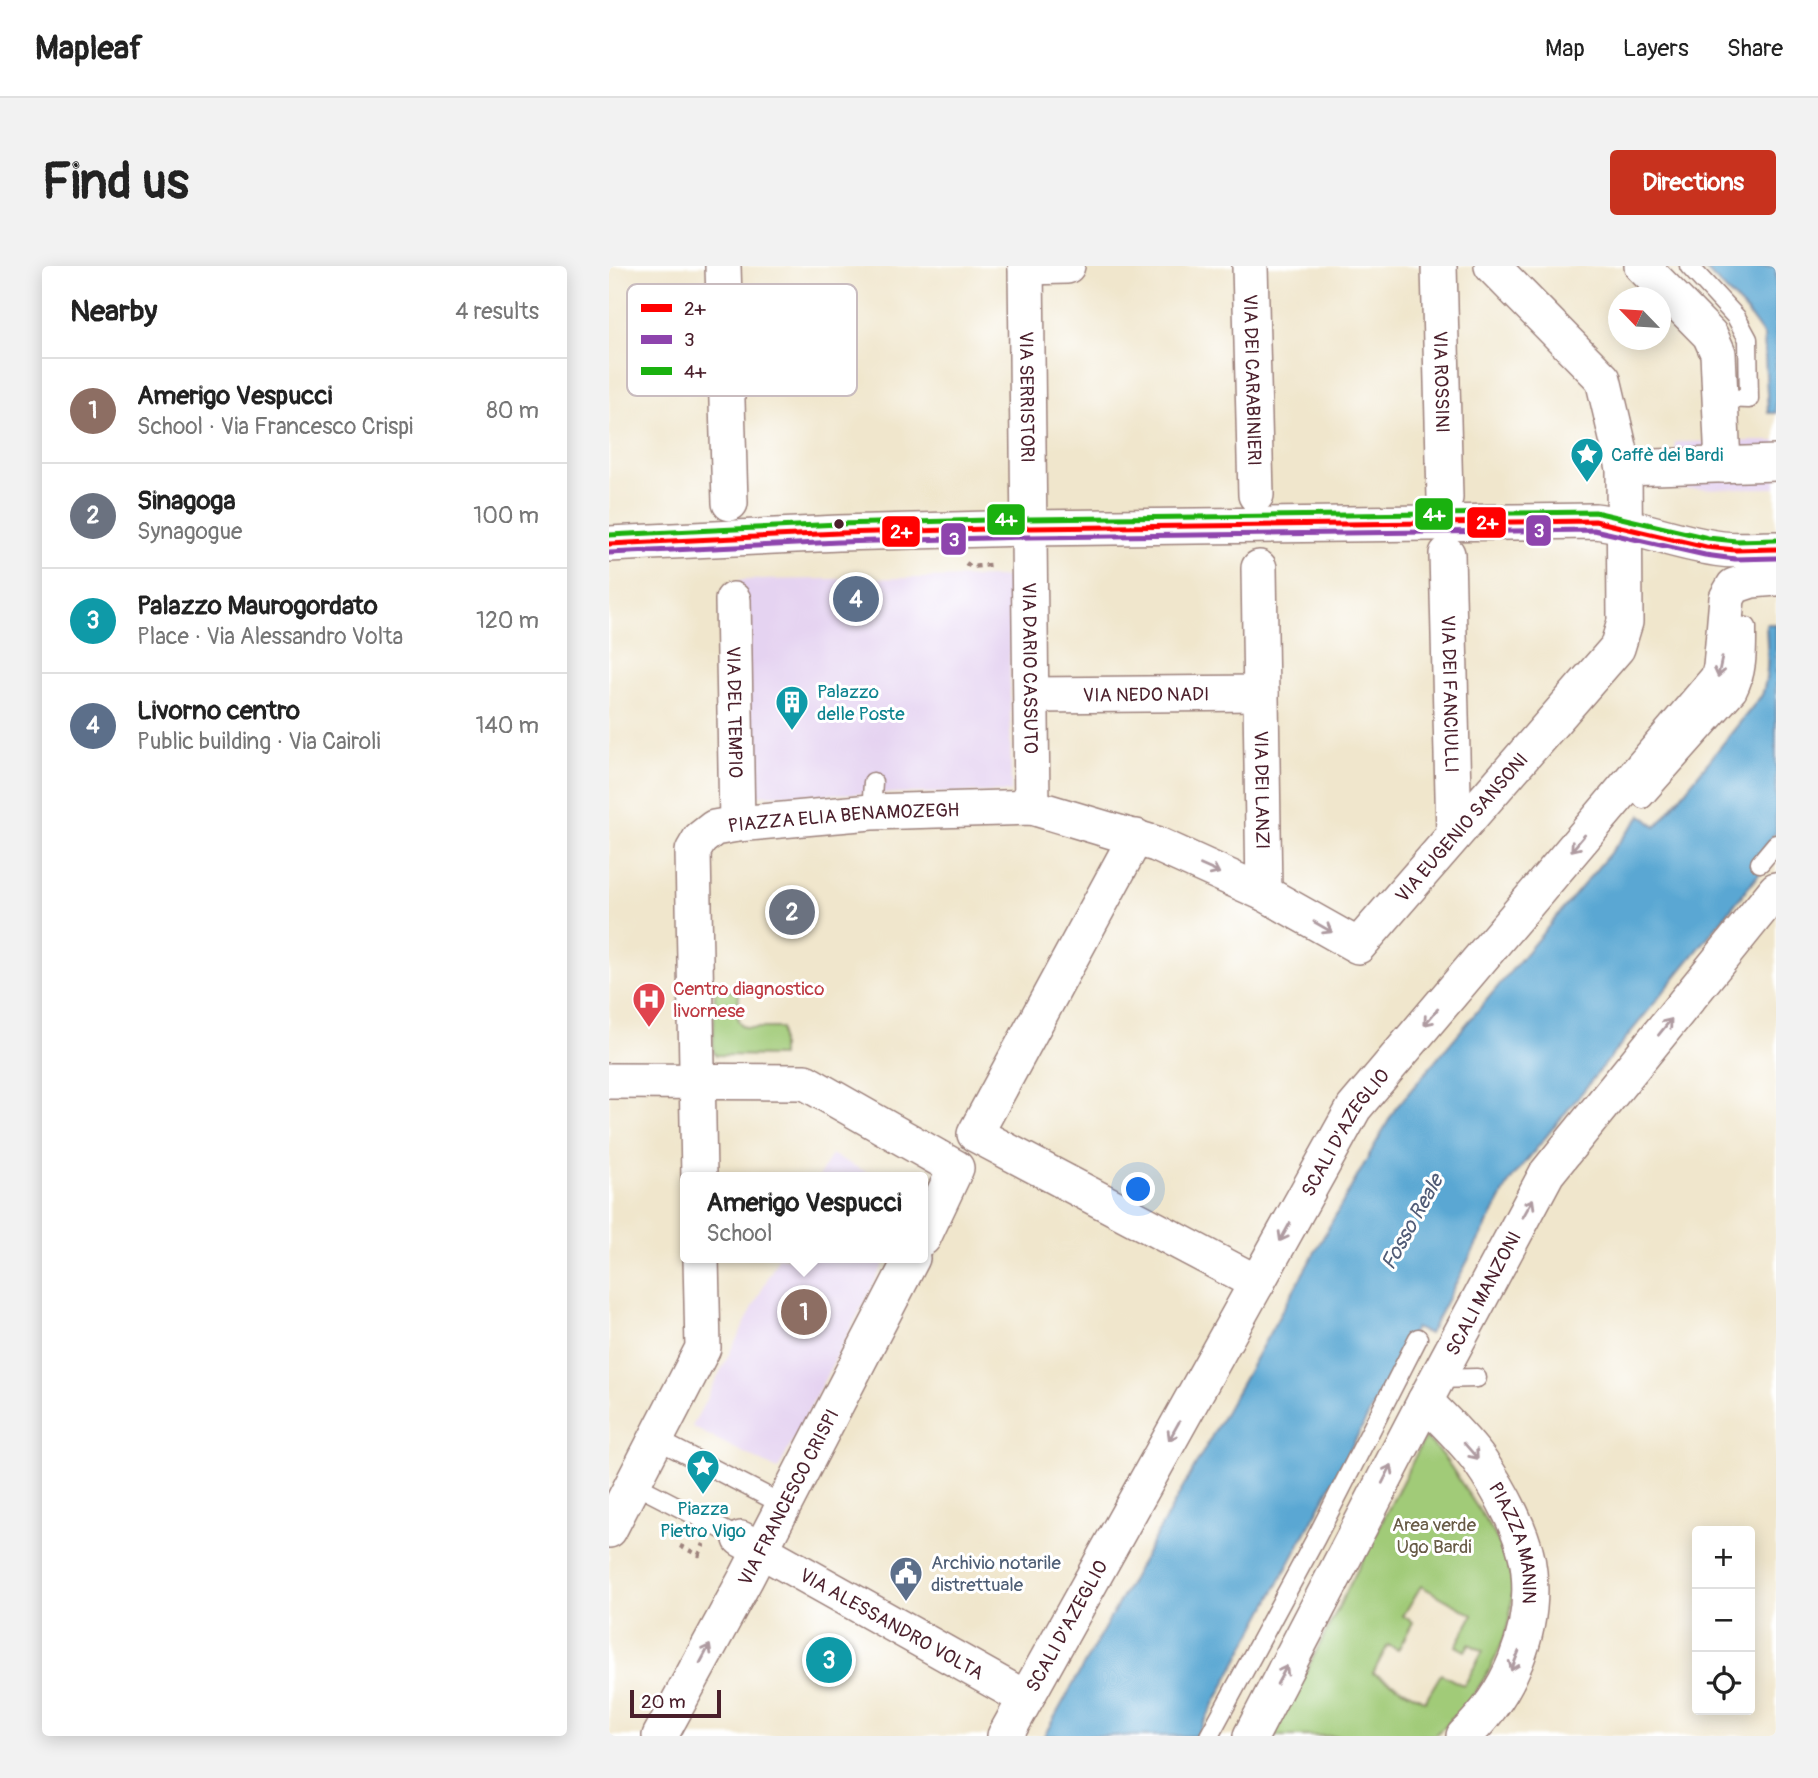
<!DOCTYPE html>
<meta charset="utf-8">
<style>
:root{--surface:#fff;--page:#f2f2f2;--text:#222;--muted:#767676;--line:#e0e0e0;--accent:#c8321e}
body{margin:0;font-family:Pangolin,sans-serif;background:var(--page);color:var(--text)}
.controls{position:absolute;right:21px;bottom:21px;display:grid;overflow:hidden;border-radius:7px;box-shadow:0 4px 18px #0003}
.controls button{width:63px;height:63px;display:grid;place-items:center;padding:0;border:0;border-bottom:2px solid var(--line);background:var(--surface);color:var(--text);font:35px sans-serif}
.compass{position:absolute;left:999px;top:21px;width:63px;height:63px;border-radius:50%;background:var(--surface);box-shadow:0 4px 18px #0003;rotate:295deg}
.scale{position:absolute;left:21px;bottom:18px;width:91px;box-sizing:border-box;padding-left:7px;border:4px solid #4a1f2b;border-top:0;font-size:19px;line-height:24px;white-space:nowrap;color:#4a1f2b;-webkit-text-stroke:5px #fff;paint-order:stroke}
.you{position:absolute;left:530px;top:924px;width:24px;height:24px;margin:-18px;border:5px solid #fff;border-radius:50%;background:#1a73e8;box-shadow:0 0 0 10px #1a73e833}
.badge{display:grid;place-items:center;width:46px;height:46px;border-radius:50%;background:var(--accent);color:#fff;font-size:23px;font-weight:700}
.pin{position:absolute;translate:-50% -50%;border:4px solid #fff;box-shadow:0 2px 7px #0006}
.popup{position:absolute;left:71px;top:906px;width:248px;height:91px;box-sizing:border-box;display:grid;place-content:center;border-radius:7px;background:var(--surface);filter:drop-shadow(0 2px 5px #0005);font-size:23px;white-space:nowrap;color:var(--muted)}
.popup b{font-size:26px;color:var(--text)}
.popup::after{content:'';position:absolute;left:50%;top:100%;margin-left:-14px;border:14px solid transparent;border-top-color:var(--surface)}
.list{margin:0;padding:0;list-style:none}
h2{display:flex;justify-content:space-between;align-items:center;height:91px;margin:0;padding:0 28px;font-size:30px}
h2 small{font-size:23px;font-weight:400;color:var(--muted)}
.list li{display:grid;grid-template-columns:46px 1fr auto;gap:21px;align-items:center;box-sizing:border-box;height:105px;padding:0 28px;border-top:2px solid var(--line)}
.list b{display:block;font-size:26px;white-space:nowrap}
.list p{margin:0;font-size:23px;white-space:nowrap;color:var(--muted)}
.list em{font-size:23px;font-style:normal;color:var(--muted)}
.icon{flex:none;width:38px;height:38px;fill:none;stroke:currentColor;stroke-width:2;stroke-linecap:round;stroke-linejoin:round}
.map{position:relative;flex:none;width:1167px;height:1470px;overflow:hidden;border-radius:7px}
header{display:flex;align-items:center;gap:42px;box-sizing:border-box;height:98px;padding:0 35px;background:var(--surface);border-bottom:2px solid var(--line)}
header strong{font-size:33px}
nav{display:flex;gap:38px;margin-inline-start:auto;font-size:24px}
.intro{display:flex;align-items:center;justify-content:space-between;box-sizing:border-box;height:168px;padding:0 42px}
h1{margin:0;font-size:49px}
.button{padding:18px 32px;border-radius:7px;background:var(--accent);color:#fff;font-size:24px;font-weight:700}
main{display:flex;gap:42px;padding:0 42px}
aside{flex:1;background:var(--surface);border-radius:7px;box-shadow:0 4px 18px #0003}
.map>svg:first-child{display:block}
</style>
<header>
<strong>Mapleaf</strong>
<nav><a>Map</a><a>Layers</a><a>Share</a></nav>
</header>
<div class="intro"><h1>Find us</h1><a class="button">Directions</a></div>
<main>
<aside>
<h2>Nearby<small>4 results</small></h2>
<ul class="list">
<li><span class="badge" style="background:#8d6e63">1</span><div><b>Amerigo Vespucci</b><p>School · Via Francesco Crispi</p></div><em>80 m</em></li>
<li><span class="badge" style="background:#6b7280">2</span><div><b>Sinagoga</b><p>Synagogue</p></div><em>100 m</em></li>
<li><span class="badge" style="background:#0f9aa8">3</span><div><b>Palazzo Maurogordato</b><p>Place · Via Alessandro Volta</p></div><em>120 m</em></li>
<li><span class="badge" style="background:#5c6f8a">4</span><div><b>Livorno centro</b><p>Public building · Via Cairoli</p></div><em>140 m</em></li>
</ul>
</aside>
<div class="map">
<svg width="1167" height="1470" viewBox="0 0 1167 1470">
<rect width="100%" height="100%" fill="#fff"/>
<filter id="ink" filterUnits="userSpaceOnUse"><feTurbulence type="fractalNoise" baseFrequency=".0143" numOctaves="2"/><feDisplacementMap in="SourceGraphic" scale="14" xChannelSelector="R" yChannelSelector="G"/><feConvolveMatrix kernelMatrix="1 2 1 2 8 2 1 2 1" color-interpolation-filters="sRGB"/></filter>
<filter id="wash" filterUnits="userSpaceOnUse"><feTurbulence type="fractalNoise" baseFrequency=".00686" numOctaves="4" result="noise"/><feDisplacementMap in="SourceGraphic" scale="28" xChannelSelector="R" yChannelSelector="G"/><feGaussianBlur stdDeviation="1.57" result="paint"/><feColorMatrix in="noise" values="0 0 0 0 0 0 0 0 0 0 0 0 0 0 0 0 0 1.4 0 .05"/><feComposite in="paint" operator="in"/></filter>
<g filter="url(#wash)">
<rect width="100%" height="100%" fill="#f0e6cc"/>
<g fill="#e5d3f1">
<polygon points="1167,175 1167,222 1066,223 1066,176"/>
<polygon points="400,311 402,526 131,529 130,314"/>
<polygon points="222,888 267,911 210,911"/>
<polygon points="169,992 278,992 169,1204 83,1161"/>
</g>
<g fill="#a1cb78" stroke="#767552" stroke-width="2" fill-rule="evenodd">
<polygon points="106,719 117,719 117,724 130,725 129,754 133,760 140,762 172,762 172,790 107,789 104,785"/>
<path d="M 816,1171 C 834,1187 846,1207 858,1226 C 875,1252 898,1281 902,1312 C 910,1369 868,1437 824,1470 L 664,1470 ZM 812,1320 L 864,1349 L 847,1380 L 856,1385 L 860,1378 L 874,1385 L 855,1420 L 832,1408 L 816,1435 L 764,1407 L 779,1379 L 789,1384 L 804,1356 L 794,1350 Z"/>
</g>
<g fill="#5aa7d3" stroke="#52637f" stroke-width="2">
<polygon points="1093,0 1167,0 1167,147 1159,147 1155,70 1137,45"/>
<path d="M 1157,358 L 1167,358 L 1167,566 L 1143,598 L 1151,607 L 901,915 L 820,1068 L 806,1062 L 588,1470 L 435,1470 L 786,843 L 1033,549 L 1047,561 L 1153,429 C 1161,406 1158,382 1157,358 Z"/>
</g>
</g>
<g filter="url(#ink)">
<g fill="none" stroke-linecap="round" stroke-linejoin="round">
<defs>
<g id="lane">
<polyline points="1080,0 1127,51 1139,73 1140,133 1111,132"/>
<path d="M 1034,533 L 1128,427 C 1139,406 1138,385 1138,361 L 1115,359"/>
<polyline points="262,546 264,516"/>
<polyline points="1151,597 1167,578"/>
<polyline points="827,1113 868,1112"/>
<polyline points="47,1173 175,1239"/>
<polyline points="25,1218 130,1272"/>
<polyline points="600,1470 707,1272 809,1072"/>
</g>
<g id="street">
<polyline points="114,0 121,237"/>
<path id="s1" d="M 417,0 L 423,541"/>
<path id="s2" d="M 641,0 L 647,229"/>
<path id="s3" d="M 830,0 L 836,232"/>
<polyline points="883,0 994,113 1015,202 1167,197"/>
<polyline points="1033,0 1101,69 1109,87 1114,199"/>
<polyline points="417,1 458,0"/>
<path d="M 0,278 L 230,267 L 420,262 L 986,255 C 1029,260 1070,278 1113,283 C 1131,285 1149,283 1167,283"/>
<path id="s4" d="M 838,288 L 845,568"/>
<path id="s5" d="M 650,302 L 655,627"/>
<path id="s6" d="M 124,334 L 128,558"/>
<path id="s7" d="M 423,429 L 652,427"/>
<polyline points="527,571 366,868 648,1017"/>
<polyline points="0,815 196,816 347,902 314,972"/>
<path id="s8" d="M 90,911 L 84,585 L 91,573 L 105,562 L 128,558 L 262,546 L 423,541 L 547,578 L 655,627 L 749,680 L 1008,382 L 1016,356 L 1015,202"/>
<path id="s9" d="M 816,1135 C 834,1154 855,1173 870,1194 C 891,1224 917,1270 920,1306 C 926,1367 900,1428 855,1470"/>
<polyline points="0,1264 94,1082 92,992"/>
<path id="s10" d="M 132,1273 L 416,1432"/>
<path id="s11" d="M 51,1470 L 137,1312 L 303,992"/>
<path id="s12" d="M 396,1470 L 745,842 L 1109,412 L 1112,401 L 1118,332 L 1125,320 L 1143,314 L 1167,312"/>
<path id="s13" d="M 642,1470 L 816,1135 L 938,907 L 1167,624"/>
</g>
</defs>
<use href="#lane" stroke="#9d827c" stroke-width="21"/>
<use href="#street" stroke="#9d827c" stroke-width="38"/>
<g stroke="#9d827c" stroke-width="4.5" stroke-dasharray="5 5" stroke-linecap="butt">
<polyline points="357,297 362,301 381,299 383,296"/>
<polyline points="71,1280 90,1289 95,1278"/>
</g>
<use href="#lane" stroke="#fff" stroke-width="18"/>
<use href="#street" stroke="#fff" stroke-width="35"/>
<defs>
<polyline id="bus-1" points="0,278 230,267 420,262 986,255 1097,281 1126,284 1167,283"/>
<polyline id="bus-2" points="0,287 230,276 420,271 985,264 1096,289 1126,293 1167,292"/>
<polyline id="bus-3" points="0,269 230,258 420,253 986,246 1099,272 1127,275 1167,274"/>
</defs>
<use href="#bus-1" stroke="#fff" stroke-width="10"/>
<use href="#bus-2" stroke="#fff" stroke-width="10"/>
<use href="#bus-3" stroke="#fff" stroke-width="10"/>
<use href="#bus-1" stroke="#f00" stroke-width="5"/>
<use href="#bus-2" stroke="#8e44ad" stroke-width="5"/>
<use href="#bus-3" stroke="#1ab10f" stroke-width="5"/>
</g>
<defs><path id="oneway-shaft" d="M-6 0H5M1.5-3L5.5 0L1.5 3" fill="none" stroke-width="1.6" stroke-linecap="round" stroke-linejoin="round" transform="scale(1.75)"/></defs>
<g stroke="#ae9aa0">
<use href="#oneway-shaft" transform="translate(1111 401) rotate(102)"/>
<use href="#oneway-shaft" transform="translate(969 577) rotate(130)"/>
<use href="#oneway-shaft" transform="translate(601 603) rotate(24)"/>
<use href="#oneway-shaft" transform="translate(714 661) rotate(30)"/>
<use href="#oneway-shaft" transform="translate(822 751) rotate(130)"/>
<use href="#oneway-shaft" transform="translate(1056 761) rotate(-51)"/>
<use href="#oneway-shaft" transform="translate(919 942) rotate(-61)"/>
<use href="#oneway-shaft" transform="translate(676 966) rotate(119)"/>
<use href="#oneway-shaft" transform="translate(565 1165) rotate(119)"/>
<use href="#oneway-shaft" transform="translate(862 1185) rotate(49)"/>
<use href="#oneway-shaft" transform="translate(778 1208) rotate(-63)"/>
<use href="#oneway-shaft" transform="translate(96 1388) rotate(-62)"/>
<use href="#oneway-shaft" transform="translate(906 1395) rotate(112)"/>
<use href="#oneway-shaft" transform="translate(673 1409) rotate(-62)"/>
</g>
</g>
<defs>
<symbol id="sight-pin" viewBox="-11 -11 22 30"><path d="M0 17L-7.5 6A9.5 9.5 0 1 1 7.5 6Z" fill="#0f9aa8" stroke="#fff"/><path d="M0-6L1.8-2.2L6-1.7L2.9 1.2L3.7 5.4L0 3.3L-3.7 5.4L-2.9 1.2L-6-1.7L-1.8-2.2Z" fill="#fff"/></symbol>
<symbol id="building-pin" viewBox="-11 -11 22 30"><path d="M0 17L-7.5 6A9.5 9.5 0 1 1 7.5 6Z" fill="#0f9aa8" stroke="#fff"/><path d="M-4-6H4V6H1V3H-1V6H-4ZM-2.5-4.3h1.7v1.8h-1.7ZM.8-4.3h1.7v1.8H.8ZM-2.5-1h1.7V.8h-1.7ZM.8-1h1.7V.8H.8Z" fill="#fff"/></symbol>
<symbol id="hospital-pin" viewBox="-11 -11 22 30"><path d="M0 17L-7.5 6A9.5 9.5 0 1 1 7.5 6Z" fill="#e0444e" stroke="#fff"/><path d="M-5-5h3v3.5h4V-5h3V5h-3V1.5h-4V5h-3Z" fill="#fff"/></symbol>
<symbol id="civic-pin" viewBox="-11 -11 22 30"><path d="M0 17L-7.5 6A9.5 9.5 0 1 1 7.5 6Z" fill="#5c6f8a" stroke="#fff"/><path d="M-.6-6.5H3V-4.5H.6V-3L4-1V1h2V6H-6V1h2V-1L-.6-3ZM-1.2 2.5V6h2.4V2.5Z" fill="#fff"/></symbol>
</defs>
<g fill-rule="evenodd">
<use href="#sight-pin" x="959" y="169" width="38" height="52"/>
<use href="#building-pin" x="164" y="417" width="38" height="52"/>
<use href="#hospital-pin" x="21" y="714" width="38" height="52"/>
<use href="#sight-pin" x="75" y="1181" width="38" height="52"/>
<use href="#civic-pin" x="278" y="1288" width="38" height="52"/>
</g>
<circle fill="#4a1f2b" stroke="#fff" stroke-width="2.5" cx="230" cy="258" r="6"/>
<g text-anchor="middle" stroke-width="6" stroke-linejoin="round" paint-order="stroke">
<g font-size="19" fill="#4a1f2b" stroke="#fff">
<text dy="7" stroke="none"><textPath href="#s2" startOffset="114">VIA DEI CARABINIERI</textPath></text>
<text dy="7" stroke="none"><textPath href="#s3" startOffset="116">VIA ROSSINI</textPath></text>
<text dy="7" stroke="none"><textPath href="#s1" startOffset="131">VIA SERRISTORI</textPath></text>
<text dy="7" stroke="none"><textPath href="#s1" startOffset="402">VIA DARIO CASSUTO</textPath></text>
<text dy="7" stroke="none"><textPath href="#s4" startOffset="140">VIA DEI FANCIULLI</textPath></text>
<text dy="7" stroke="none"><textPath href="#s7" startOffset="114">VIA NEDO NADI</textPath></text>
<text dy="7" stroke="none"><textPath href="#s6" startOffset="112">VIA DEL TEMPIO</textPath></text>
<text dy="7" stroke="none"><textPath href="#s5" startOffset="222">VIA DEI LANZI</textPath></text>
<text dy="7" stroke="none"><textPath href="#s8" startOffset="488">PIAZZA ELIA BENAMOZEGH</textPath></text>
<text dy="7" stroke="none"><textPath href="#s8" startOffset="1190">VIA EUGENIO SANSONI</textPath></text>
<text dy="7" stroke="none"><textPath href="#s12" startOffset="693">SCALI D'AZEGLIO</textPath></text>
<text dy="7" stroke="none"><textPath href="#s13" startOffset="500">SCALI MANZONI</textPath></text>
<text dy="7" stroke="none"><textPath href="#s11" startOffset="271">VIA FRANCESCO CRISPI</textPath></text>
<text dy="7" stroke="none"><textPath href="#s9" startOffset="172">PIAZZA MANIN</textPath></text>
<text dy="7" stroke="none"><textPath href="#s10" startOffset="173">VIA ALESSANDRO VOLTA</textPath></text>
<text dy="7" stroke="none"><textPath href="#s12" startOffset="126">SCALI D'AZEGLIO</textPath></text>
</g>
<g font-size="19" fill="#0d838f" stroke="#fff" text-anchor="start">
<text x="1002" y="195">Caffè dei Bardi</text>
<text x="208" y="432">Palazzo<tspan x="208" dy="22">delle Poste</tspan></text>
<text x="94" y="1249" text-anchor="middle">Piazza<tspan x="94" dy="22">Pietro Vigo</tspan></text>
</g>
<g font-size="19" fill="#be3a42" stroke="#fff" text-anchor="start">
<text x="64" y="729">Centro diagnostico<tspan x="64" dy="22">livornese</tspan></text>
</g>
<g font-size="19" fill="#685b46" stroke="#fff">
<text x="825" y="1265">Area verde<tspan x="825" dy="22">Ugo Bardi</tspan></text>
</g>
<g font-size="19" fill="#4e5e75" stroke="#fff" text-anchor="start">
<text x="322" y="1303">Archivio notarile<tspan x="322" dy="22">distrettuale</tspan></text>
</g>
<g font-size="21" font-style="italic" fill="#515c77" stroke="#fff">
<text transform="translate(803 956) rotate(-61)" y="7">Fosso Reale</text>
</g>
</g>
<rect x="18" y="18" width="230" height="112" rx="10" fill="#fff" stroke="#c9bcbf" stroke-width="2"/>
<rect x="32" y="38" width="31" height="8" fill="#f00"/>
<rect x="32" y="69" width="31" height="9" fill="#8e44ad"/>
<rect x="32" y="101" width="31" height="8" fill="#1ab10f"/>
<g font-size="19" fill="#4a1f2b">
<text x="75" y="49">2+</text>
<text x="75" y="80">3</text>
<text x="75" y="112">4+</text>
</g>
<g stroke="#fff" stroke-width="2.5">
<rect x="805" y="231" width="40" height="34" rx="7" fill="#1ab10f"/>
<rect x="377" y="237" width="40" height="33" rx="7" fill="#1ab10f"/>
<rect x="857" y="240" width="41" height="33" rx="7" fill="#f00"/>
<rect x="916" y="248" width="27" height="33" rx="7" fill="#8e44ad"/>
<rect x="272" y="249" width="40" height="33" rx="7" fill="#f00"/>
<rect x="331" y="256" width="27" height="34" rx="7" fill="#8e44ad"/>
</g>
<g font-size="19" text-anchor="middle" font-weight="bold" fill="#fff">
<text x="825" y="255">4+</text>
<text x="397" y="260">4+</text>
<text x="878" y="263">2+</text>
<text x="930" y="271">3</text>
<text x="292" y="272">2+</text>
<text x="345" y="280">3</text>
</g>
</svg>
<div class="controls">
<button>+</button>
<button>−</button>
<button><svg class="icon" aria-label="locate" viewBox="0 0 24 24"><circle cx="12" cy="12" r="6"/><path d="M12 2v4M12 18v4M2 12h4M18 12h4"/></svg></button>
</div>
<svg class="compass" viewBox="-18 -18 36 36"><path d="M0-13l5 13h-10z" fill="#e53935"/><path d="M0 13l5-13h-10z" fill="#767676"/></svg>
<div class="scale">20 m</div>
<div class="you"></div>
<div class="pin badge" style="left:195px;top:1046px;background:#8d6e63">1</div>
<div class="popup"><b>Amerigo Vespucci</b>School</div>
<div class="pin badge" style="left:183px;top:646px;background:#6b7280">2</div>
<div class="pin badge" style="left:220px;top:1394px;background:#0f9aa8">3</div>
<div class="pin badge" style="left:247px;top:333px;background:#5c6f8a">4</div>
</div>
</main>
